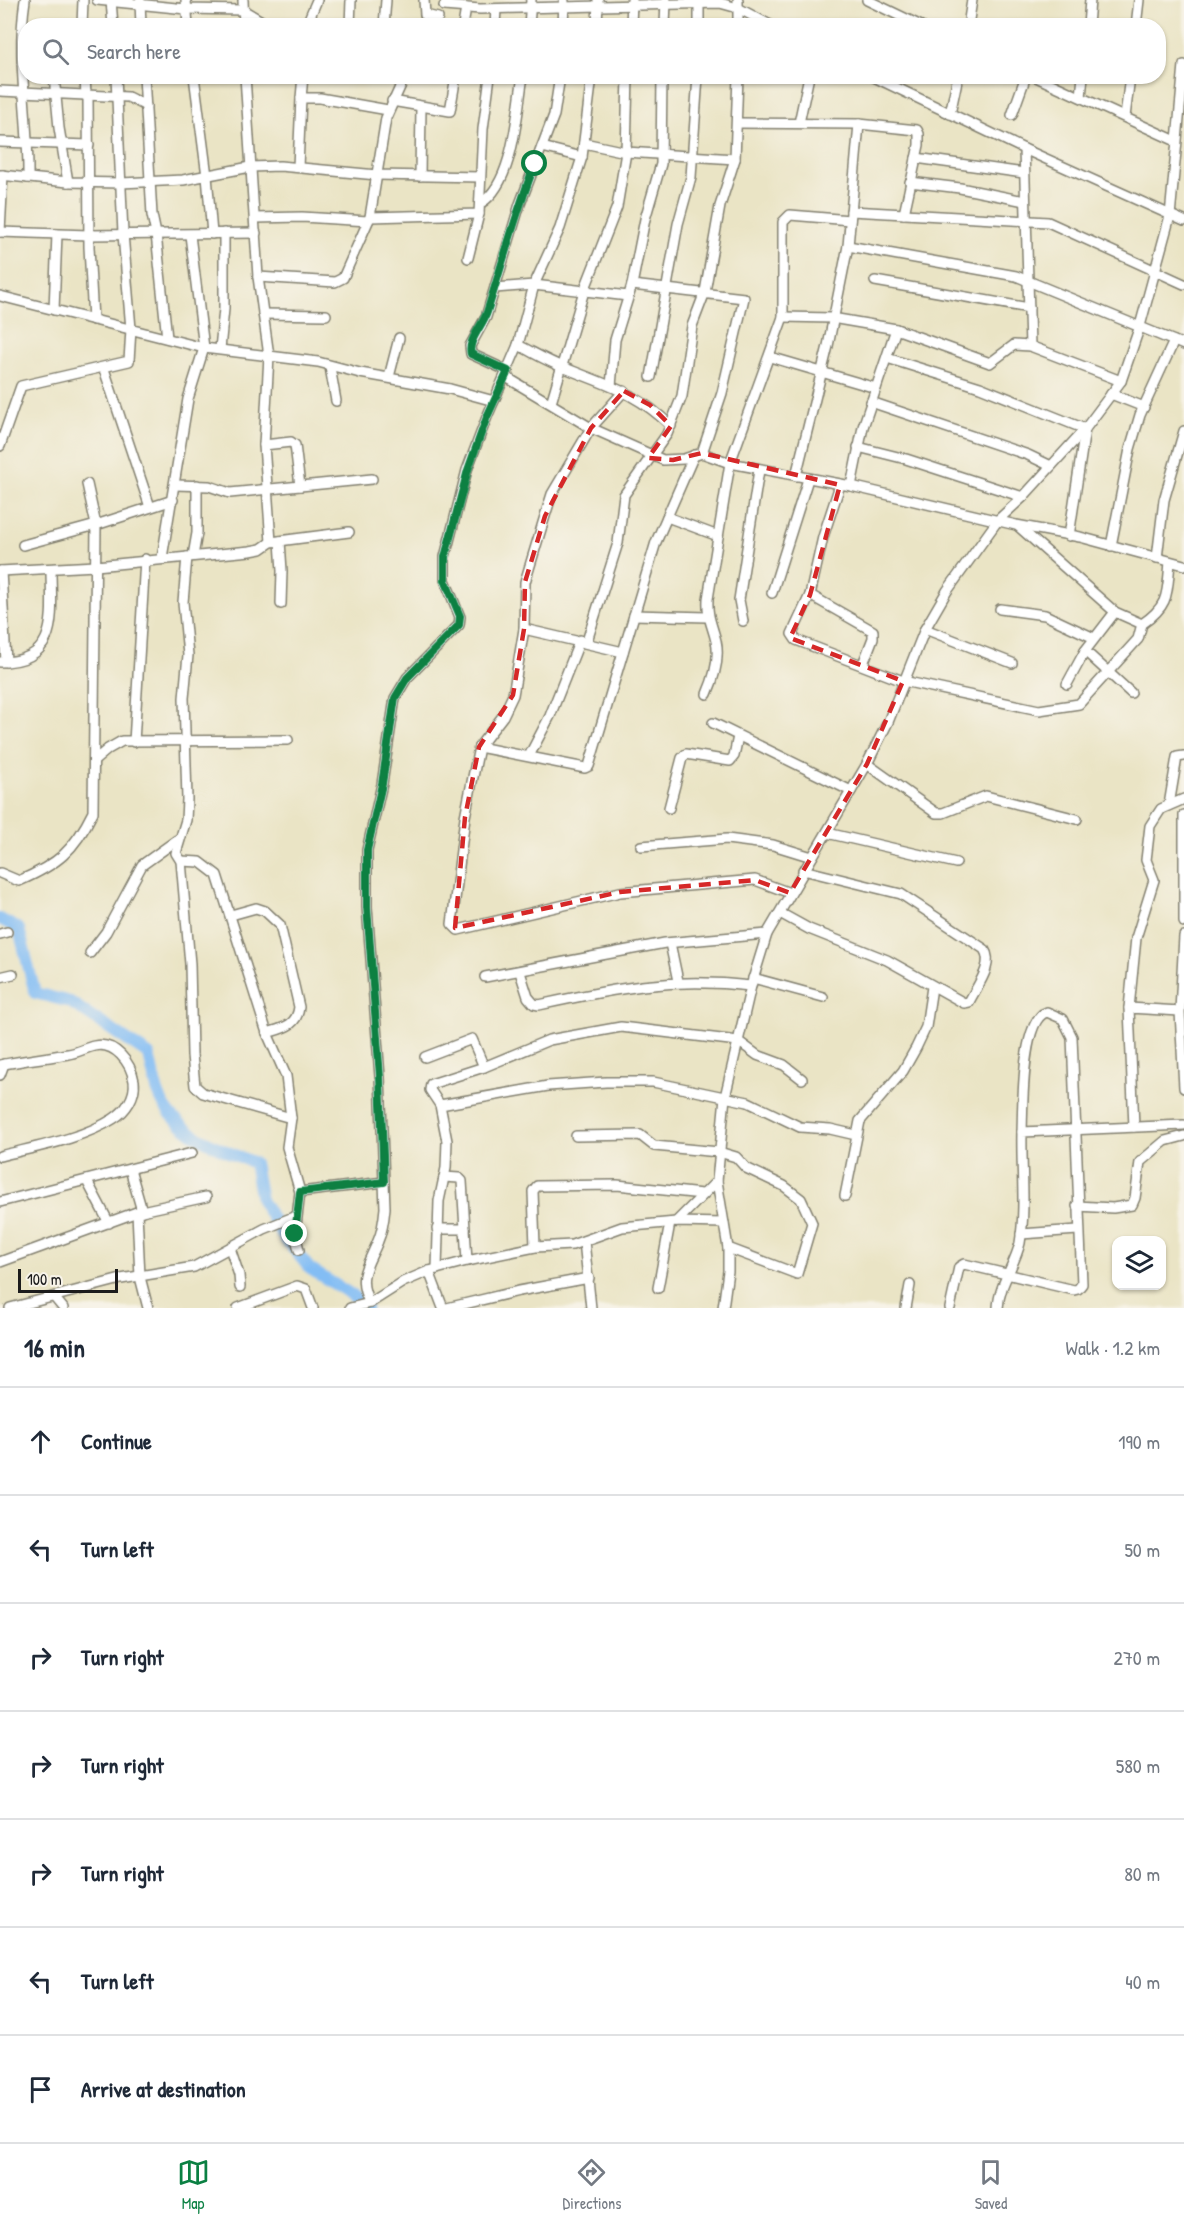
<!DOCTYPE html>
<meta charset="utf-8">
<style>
:root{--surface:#fff;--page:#f2f2f3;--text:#1f2937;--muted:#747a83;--line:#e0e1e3;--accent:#0b8043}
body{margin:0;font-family:"Patrick Hand",sans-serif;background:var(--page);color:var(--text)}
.controls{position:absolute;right:18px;bottom:18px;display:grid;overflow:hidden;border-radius:12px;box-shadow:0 2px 4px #0004}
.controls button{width:54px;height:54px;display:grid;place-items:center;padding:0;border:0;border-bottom:2px solid var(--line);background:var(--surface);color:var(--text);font:30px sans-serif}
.scale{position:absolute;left:18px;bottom:15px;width:100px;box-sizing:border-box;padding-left:6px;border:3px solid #1c1c1c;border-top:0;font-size:16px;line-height:21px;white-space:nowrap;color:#1c1c1c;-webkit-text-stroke:4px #f7f3e8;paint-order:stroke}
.stop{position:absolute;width:18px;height:18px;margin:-14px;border:4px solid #0b8043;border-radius:50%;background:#fff}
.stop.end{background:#0b8043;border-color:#fff;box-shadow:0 2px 6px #0008}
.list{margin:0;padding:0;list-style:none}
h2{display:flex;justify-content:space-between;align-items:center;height:78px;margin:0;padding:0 24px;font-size:26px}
h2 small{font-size:20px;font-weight:400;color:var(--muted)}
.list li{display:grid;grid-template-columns:39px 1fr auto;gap:18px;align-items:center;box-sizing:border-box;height:108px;padding:0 24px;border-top:2px solid var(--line)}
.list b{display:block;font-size:22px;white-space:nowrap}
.list em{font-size:20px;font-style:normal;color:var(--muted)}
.icon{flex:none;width:33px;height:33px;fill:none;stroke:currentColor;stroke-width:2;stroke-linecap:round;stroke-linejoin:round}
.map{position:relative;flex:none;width:1184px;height:1308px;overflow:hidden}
.search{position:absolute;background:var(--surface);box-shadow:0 2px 4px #0004;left:18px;right:18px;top:18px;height:66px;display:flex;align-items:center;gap:15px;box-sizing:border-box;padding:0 21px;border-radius:24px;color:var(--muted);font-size:22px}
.sheet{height:834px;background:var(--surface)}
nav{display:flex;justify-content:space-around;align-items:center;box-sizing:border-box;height:84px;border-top:2px solid var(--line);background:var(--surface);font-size:16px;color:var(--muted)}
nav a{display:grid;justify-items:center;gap:3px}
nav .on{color:var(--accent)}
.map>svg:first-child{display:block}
</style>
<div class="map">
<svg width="1184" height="1308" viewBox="0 0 1184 1308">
<rect width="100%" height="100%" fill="#f7f3e8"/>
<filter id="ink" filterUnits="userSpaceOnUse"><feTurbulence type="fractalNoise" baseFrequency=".0167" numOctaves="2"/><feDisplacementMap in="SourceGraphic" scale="12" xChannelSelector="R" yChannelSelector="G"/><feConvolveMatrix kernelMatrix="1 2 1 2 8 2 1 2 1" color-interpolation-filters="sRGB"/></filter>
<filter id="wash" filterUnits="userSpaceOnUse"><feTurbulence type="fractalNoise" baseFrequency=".008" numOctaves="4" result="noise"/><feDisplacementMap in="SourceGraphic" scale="24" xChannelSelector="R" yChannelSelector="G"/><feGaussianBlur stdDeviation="1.35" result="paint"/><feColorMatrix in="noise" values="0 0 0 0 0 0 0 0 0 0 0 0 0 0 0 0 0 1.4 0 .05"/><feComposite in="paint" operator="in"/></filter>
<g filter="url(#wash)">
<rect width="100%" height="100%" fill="#eae4c5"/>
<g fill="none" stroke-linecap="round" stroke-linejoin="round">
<path stroke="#83bdf4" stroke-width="12" d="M 0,919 L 19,929 L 35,993 L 70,1002 L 149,1055 C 152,1067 154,1081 158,1092 C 172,1132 219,1148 254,1163 L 261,1200 L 283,1236 L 310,1269 L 352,1295 L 366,1308"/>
</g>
</g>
<g filter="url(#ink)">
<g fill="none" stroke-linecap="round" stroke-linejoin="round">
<defs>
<g id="minor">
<path d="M 25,0 C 16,58 29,119 28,178"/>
<polyline points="97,0 186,9 243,10 270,26"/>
<polyline points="111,0 113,26"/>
<polyline points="186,0 188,26"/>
<polyline points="243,0 244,26"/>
<polyline points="424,0 425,15 438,18"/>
<polyline points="738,0 738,26"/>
<polyline points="867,0 921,26"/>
<polyline points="140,1 141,26"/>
<polyline points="444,6 480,9 720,3 738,8 772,26"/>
<polyline points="82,26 83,0"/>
<polyline points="306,26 317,0"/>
<polyline points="350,26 351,0"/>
<polyline points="384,26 386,0"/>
<polyline points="463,26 466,8"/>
<polyline points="495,26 496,9"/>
<polyline points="529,26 531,0"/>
<polyline points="563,26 564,1"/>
<polyline points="597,26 598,0"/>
<polyline points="631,26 632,0"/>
<polyline points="665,26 666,0"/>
<polyline points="699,26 699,0"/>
<polyline points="968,26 972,0"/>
<polyline points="1088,26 1090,0"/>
<polyline points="1136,26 1139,0"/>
<polyline points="54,76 59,128 68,182"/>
<polyline points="85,76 86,96"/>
<polyline points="144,76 152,215 156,234 167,338"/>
<polyline points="194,76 207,176 212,234"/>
<polyline points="245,76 258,277 269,356 264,445 271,542"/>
<polyline points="303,76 301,98 320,98 388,110"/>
<polyline points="386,76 403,80"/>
<polyline points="872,76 1024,149 1184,221"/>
<polyline points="1034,76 1176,141"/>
<polyline points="0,91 128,97 146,106"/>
<polyline points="88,97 89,247 93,320"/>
<polyline points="1081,97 1083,76"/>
<polyline points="392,101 450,111 456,76"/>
<polyline points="950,114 958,76"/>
<polyline points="1012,115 1026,76"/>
<polyline points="1125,117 1130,76"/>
<polyline points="737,123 859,124 917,130 919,134 919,145 904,214"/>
<polyline points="799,123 809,76"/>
<polyline points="0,142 89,145"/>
<polyline points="584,143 626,152 735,159"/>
<polyline points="542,147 582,157"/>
<polyline points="916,158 1024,173"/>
<polyline points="298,167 301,98"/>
<polyline points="0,175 68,182 121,183 183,180 250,167 280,166 377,175 480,177"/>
<polyline points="420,176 421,107"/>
<polyline points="910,182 960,188 1025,201"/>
<path d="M 481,203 C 514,183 517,111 523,76"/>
<polyline points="851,211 1048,222 1184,284"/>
<polyline points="370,217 479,214 483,129 490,76"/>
<polyline points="255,218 302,217 368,221"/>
<polyline points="0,232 89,235 256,233"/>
<polyline points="0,232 3,175"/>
<polyline points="848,246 1016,276 1184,345"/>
<polyline points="468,258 479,214"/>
<polyline points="258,277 335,282 343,278 370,217 386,118 405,76"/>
<polyline points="875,281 1029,308"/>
<polyline points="632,285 744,298 722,393 702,453"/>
<polyline points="495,288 534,285 628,296"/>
<polyline points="0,296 204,348 318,362 360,373 450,389 494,401"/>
<polyline points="54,310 57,234"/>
<polyline points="263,314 326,315"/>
<polyline points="783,317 832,318 896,329 990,363 1014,345 1030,346 1024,149"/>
<path d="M 518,345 C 534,353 549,362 565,368 C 609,386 636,392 671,426"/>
<polyline points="1030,346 1121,381"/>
<polyline points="220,349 224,309 224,233"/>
<polyline points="770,357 876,388"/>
<polyline points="887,358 980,387 1085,429 1069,536"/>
<polyline points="330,367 336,401"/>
<polyline points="104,369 150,507"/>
<polyline points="508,371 471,354 470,346 486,317 520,204 554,115 560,76"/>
<polyline points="389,377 399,338"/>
<polyline points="506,377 591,428 663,460 684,459 702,453 730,463 851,486 1016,525 1080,537 1184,565"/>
<polyline points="651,377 678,224 691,177 698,76"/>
<polyline points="611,386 615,340 632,285 645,219 661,164 662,76"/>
<polyline points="624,391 591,428 552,494 545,516 525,582 524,629 513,695 503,716 479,747 465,817 452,924 458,930 620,892 755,880 790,893"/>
<polyline points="1111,394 1144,407"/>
<polyline points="871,402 1028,455 1051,466"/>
<polyline points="551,403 584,291 617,207 626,152 628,76"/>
<polyline points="264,445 291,442 295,445 300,486"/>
<polyline points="0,446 21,386 129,361 131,329 123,234 116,76"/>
<polyline points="858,447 906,459 1023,497"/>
<polyline points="796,476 828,346 848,246 859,124"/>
<polyline points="175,485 209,486 230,493 372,479"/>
<polyline points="840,485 823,537 810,595 792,634 796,640 903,681 1039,710 1079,704 1138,639 1142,624"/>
<polyline points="851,486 863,427 896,329"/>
<polyline points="667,517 718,536"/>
<path d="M 1019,527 L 1115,612 L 1142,624 C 1170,605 1167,593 1170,562"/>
<polyline points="280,541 282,571 281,604"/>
<polyline points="23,545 96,525 87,484"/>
<polyline points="1111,546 1130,449 1140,415 1174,341"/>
<polyline points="193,556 197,533 197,485"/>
<polyline points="187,557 183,602 188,655 184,698 187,799 186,820 176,853 181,861 190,964 192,1055 195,1086 203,1093 291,1118"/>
<polyline points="162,558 188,399 204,348 190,235"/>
<polyline points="1157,558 1164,500 1184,431"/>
<polyline points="0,571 96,566 250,551 261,549 271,542 349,532"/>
<polyline points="1,571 6,662"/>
<polyline points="772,593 808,479"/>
<polyline points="810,595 873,631 873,638 863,664"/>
<polyline points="1000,609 1045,615 1094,638"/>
<polyline points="1115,612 1085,651 1131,693"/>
<polyline points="634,615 707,617"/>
<polyline points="743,621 739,600 759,470"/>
<polyline points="524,629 623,652"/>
<polyline points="925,629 1012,663"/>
<polyline points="587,641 618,543 624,495 667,434 682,396 692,326 705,292 720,206 735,159 738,76"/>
<path d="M 0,662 C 61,662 51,613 51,569"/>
<polyline points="1067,684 1085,651"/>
<path d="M 707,694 C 714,678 720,659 716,641 C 712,624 707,618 708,599 L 730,463 L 783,317 L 783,222 L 790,215 L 850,220"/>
<polyline points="713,723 851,791"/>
<polyline points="134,742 145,559"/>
<polyline points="479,747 585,768 589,766 656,542 694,455"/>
<polyline points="529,756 550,716 580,640"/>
<polyline points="94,761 108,749 122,741 288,740"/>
<polyline points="867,764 936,813 943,813 986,796 1077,819"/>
<polyline points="1169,805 1177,757 1184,756"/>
<polyline points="669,808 682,758 686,754 730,761 734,756 738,736"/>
<polyline points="1184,815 1184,922"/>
<polyline points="827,833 956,863"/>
<polyline points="641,846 727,839 773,845 812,857"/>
<polyline points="181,861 200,862 217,875 267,1033 286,1076 291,1118 287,1147 300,1192 295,1234 299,1250"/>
<path d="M 0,873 L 19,881 C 58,864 74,851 93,812 L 96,525 L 173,500"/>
<path d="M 780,913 L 809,929 L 887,960 L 964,1003 L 969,1002 C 976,987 995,965 984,949 L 901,894 L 803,870"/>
<path d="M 231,915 L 256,908 L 265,911 L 280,925 L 299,1007 C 297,1026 283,1028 267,1033"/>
<polyline points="0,934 7,932"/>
<polyline points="1184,936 1180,1011 1184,1088"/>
<polyline points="670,943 678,981"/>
<polyline points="90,953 106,932 142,865 177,840"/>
<path d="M 520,972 L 528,997 L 534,1004 L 539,1005 C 617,988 671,977 751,986"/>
<polyline points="0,977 13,974"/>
<polyline points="485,977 665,943 767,934"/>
<polyline points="753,978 823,997"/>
<polyline points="1129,1008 1136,938 1154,880 1146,860 1150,826 1161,809 1184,799"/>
<polyline points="425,1057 472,1039 484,1067"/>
<path d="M 0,1065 C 23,1060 45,1058 68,1054 C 77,1053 85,1048 94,1046 C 115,1041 131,1063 134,1081 C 136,1096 126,1111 113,1119 C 82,1139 35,1147 0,1156"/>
<polyline points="0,1075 4,1064"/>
<polyline points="440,1105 548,1086 606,1082 653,1082 748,1102 800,1127 830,1129 856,1135"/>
<polyline points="1134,1127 1129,1008 1180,1011"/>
<polyline points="576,1136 640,1135 654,1146 719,1152 736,1157 746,1168 784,1186 801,1199 812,1223 797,1274 728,1248"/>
<polyline points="130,1169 142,1211"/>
<polyline points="444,1177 459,1178 462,1181 467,1261"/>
<polyline points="87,1181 109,1223"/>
<polyline points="300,1192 384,1182"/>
<polyline points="845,1196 860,1121 903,1071 916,1048 926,1027 932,987"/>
<polyline points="0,1202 192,1153"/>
<polyline points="1077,1206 1113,1208 1132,1205 1135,1198 1140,1162 1165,1141 1184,1136"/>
<polyline points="137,1212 140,1277 148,1308"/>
<polyline points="676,1222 717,1181"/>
<polyline points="437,1229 465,1229"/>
<polyline points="1021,1234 1078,1230"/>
<polyline points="584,1241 591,1308"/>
<polyline points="535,1247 533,1191 537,1186 617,1185 702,1194"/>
<polyline points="230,1248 239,1275 240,1287"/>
<polyline points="0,1262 137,1212 206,1197"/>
<polyline points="437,1269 439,1201 446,1168 447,1141 440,1105 430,1090 431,1084 484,1067 549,1040 621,1027 738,1041 757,1055 784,1065 802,1079"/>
<polyline points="429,1271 443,1308"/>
<polyline points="658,1288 670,1223"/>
<polyline points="54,1297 63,1308"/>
<path d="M 370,1303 C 355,1277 369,1264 378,1241 C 383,1230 384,1219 385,1208 L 380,1077 L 367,907 L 367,850 L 382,784 L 395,698 L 407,678 L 459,625 L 460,617 L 445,580 L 445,557 L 467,470 L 487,417 L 518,345 L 534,285 L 560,228 L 582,157 L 592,76"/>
<polyline points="10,1308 121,1279 194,1267 264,1229 296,1216"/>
<polyline points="238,1308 297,1286 306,1289 313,1308"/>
<polyline points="350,1308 370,1303 403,1282 429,1271 467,1261 535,1247 572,1245 622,1227 676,1222 724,1223"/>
<polyline points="447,1308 519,1291 589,1278"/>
<polyline points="723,1308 728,1271 728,1248 717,1181 725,1097 751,986 767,934 867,764 888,722 925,629 947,591 998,520 1023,497 1085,429 1121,381 1140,326 1170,216 1184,65"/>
<polyline points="906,1308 910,1285"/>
<path d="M 950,1308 L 959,1267 L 964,1264 L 1074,1290 L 1078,1289 L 1082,1284 L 1072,1037 L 1063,1019 L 1047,1012 C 1021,1019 1023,1109 1022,1132"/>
<path d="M 998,1308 C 999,1284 1015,1265 1020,1243 C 1026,1207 1021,1168 1022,1132 L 1184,1125"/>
</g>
</defs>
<use href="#minor" stroke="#838070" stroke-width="12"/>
<use href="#minor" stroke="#fff" stroke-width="9"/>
</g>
</g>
<g fill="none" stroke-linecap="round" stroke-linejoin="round" filter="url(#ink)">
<path stroke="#0b8043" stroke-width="8" d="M 295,1234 L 300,1192 L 384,1182 L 380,1077 L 367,907 L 367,850 L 382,784 L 395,698 L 407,678 L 459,625 L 460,616 L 445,580 L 445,557 L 468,470 L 487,417 L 508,371 L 471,354 C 467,341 483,325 487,312 C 503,262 516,212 535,164"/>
</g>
<path fill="none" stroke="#d62828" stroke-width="4.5" stroke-dasharray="12 8" stroke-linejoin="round" d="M 624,391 L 650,405 L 671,426 L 648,458 L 673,460 L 702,453 L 840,485 L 810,595 L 790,638 L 903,681 L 867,764 L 790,893 L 755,880 L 620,892 L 455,928 L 465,817 L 479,747 L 513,695 L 524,629 L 525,582 L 545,516 L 591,428 Z"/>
</svg>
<div class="controls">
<button><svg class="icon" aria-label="layers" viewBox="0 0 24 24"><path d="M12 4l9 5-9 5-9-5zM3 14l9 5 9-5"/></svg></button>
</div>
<div class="scale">100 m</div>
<div class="stop" style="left:535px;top:164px"></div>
<div class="stop end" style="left:295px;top:1234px"></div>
<div class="search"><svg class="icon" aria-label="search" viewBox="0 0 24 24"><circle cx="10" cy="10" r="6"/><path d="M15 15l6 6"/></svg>Search here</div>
</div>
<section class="sheet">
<h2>16 min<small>Walk · 1.2 km</small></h2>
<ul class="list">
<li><svg class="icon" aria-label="ahead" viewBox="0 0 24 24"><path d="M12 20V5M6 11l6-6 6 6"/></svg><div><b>Continue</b></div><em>190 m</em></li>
<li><svg class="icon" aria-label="left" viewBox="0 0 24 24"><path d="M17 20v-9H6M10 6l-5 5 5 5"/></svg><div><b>Turn left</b></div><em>50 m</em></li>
<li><svg class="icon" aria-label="right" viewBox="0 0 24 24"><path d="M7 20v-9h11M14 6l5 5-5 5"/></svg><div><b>Turn right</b></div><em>270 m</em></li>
<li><svg class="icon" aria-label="right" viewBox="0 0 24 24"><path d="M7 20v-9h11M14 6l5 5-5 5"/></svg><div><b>Turn right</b></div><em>580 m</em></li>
<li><svg class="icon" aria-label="right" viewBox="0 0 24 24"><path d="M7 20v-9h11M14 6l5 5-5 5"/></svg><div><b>Turn right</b></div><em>80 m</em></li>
<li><svg class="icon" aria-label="left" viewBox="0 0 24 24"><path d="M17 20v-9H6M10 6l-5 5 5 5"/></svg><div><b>Turn left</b></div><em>40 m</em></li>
<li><svg class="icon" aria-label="arrive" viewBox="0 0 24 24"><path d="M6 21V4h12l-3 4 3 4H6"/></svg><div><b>Arrive at destination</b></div></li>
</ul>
</section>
<nav>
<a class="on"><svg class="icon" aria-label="map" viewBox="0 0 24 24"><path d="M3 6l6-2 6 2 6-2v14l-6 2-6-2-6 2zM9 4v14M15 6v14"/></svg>Map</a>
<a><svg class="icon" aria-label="directions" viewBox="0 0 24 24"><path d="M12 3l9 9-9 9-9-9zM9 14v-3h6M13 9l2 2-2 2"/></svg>Directions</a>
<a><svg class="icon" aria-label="saved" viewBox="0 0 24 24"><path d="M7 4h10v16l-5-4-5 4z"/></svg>Saved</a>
</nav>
